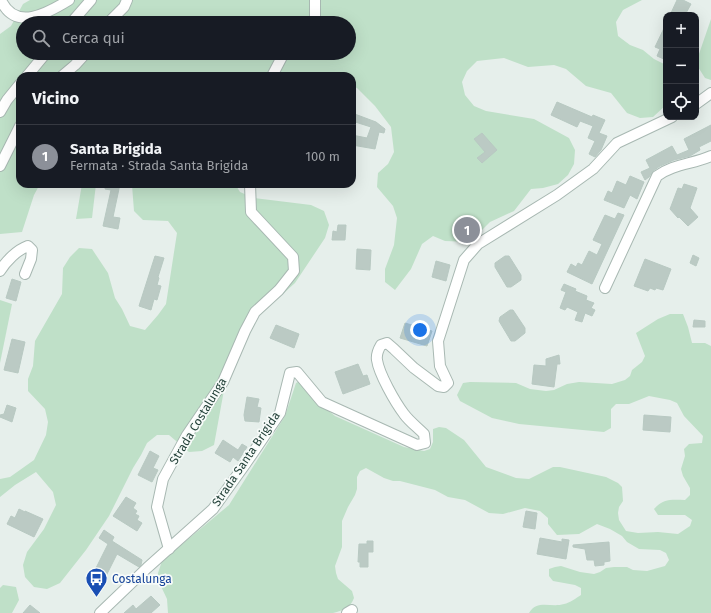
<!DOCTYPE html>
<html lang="it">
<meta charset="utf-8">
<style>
:root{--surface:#171b24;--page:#20242c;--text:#f1f3f6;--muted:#9ea1a6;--line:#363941;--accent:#8c9099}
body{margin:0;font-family:"Fira Sans",sans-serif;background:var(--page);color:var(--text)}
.controls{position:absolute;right:12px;top:12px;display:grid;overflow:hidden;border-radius:8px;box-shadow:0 4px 16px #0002}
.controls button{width:36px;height:36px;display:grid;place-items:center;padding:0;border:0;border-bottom:1px solid var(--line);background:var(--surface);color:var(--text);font:20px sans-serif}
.you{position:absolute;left:420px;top:330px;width:14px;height:14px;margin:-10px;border:3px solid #fff;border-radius:50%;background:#1a73e8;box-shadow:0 0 0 6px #1a73e833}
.badge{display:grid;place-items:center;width:26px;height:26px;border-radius:50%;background:var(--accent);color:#fff;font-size:13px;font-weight:700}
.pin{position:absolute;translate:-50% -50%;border:2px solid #fff;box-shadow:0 1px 4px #0006}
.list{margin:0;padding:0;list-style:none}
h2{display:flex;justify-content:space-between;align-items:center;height:52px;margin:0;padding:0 16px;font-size:17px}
h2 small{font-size:13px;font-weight:400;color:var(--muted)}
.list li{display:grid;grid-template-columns:26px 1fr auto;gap:12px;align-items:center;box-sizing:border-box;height:64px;padding:0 16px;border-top:1px solid var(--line)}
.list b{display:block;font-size:15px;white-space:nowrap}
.list p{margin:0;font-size:13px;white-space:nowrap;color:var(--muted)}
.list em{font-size:13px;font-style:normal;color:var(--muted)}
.icon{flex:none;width:22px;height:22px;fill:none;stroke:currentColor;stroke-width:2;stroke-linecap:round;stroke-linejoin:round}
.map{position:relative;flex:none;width:711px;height:613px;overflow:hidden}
.search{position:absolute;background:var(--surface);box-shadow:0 4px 16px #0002;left:16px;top:16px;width:340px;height:44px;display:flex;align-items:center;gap:10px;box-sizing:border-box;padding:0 14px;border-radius:22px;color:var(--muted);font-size:15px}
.panel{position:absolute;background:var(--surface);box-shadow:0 4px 16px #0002;left:16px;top:72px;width:340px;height:116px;border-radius:12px}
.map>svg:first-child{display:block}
</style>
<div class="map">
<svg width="711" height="613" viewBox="0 0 711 613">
<rect width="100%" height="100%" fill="#e6efeb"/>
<g fill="#bfe0c8" fill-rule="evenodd">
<path d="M 30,0 L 642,0 L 623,10 L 616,22 L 618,36 L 630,45 L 643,50 L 654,59 L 666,65 L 666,105 L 653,117 L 640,118 L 627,113 L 611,93 L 586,86 L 566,69 L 554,65 L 528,67 L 504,58 L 477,61 L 467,71 L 462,82 L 465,95 L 474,106 L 486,111 L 534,119 L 569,138 L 575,150 L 574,164 L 568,175 L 558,184 L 543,188 L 531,189 L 514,211 L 490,222 L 470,242 L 445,241 L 433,236 L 422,244 L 411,269 L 395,290 L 385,282 L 385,269 L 394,245 L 397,218 L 393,206 L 377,187 L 378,173 L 388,164 L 394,152 L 391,127 L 375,106 L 357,88 L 352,86 L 352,76 L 20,76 L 20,184 L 40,184 L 34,195 L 22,232 L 0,234 L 0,34 L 11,26 L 23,4 ZM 23,23 L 349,23 L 349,53 L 23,53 Z"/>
<polygon points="711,19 711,80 705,78 698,67 699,54"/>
<polygon points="82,184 96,184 92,218 76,219"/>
<polygon points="130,184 235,184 240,192 254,198 311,205 324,211 329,225 325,238 295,283 256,318 226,379 214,445 202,451 189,452 169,435 157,435 147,443 141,455 133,468 109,516 86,550 60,583 47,589 34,587 25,577 23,565 27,552 44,529 56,505 53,492 36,472 15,485 0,497 0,479 10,477 34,460 46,435 48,422 45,409 28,391 28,379 33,366 35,341 62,294 63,268 70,257 79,248 92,249 108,273 115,298 122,309 130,326 145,330 158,315 166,304 177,233 168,221 143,220 134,211 132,185"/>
<polygon points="0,300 12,304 0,363"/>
<path d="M 670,314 L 683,314 L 688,327 L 692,343 L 705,343 L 711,346 L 711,613 L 529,613 C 537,599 551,608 564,604 C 570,603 576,598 581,595 L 581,588 L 575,585 L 553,581 L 549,576 L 549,569 L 555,567 L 561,566 L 580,572 L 594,574 L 600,572 L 606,568 L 614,567 L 627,567 L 633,570 L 647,571 L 665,566 L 669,560 L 666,553 L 660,550 L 639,549 L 627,542 L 622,536 L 610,529 L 597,524 L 579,534 L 557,535 L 548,524 L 548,518 L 540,511 L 525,508 L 503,514 L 489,513 L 465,500 L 448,497 L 435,490 L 400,481 L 393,481 L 384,478 L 366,468 L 360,471 L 357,477 L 357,489 L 355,495 L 348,507 L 342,521 L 342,547 L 335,566 L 336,573 L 338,579 L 352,591 L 354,598 C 350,608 344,610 333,613 L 168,613 L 167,599 L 158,580 L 158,573 L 162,561 L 229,505 L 285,416 L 296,383 L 300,381 L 315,400 L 335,416 L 404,447 L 424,451 L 430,449 L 433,442 L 433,429 L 439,427 L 446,428 L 464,440 L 486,467 L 516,478 L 529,479 L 553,467 L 560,467 L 606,477 L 618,483 L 622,487 L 623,501 L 619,507 L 618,513 L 619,520 L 626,531 L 638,533 L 658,532 L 678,534 L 690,526 L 692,520 L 685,515 L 658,515 L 654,509 C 664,498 672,500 685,500 L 690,495 L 690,488 L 683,476 L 681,469 L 685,456 L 684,449 L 689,444 L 702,443 L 703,436 L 684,416 L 677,403 L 670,400 L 649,396 L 629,404 L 616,404 L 611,409 L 611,428 L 604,432 L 519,424 L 492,418 L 460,401 L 457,395 L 463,383 L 470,382 L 516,383 L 530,389 L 546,391 L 554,390 L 567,384 L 579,382 L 612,384 L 625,380 L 630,376 L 632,370 L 642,362 L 645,356 L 636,333 L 658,319 Z"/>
<polygon points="3,585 16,587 19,600 12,613 0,613 0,588"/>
</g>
<g fill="#bbcac4" stroke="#b8c9c2">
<polygon points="677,0 683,0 691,4 685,15 674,15 671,13"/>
<polygon points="666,24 666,60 657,56 660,49 655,47"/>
<polygon points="557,102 592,117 593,115 605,120 599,133 607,136 601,150 595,157 589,154 595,141 588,138 593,126 580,121 577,127 551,115"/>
<polygon points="352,113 376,122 385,129 384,133 379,132 375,149 352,145 352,135 367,138 371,127 352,121"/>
<polygon points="711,125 711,141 699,147 700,150 690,156 674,160 660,166 653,171 649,177 645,180 641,172 650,168 646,160 672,146 677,155 689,150 684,139"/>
<polygon points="482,133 497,150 482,163 477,158 485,152 474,139"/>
<polygon points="630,176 644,182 637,199 630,195 624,208 604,200 608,191 612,193 617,181 626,185"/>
<polygon points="106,184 120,184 113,217 120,218 118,229 103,226 111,190 105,189"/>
<polygon points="684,184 697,188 690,208 698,217 688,226 679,217 678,218 670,209 678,188 682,189"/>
<polygon points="618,213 624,215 592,284 567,272 571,264 576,267 578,263 582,265 589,251 597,255 602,244 593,240 605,215 615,219"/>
<polygon points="338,225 346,225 345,240 332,240 333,231 337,232"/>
<polygon points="357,249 371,250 370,270 356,269"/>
<polygon points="693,255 699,258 696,266 690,263"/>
<polygon points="155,256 164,258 158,277 159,278 157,285 161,286 157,300 154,299 151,310 139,306"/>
<polygon points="505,256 509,256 521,275 521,280 511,287 507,287 495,267 495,263"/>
<polygon points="645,259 671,269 663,290 656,288 655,290 650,288 648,291 634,286"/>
<polygon points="436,261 450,265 446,281 432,277"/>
<polygon points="12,279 21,282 16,301 6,298"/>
<polygon points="564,284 576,289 575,291 587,296 586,300 594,303 591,308 595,310 592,316 585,313 582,322 575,320 578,312 567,307 565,310 560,308 566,292 561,290"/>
<polygon points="510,310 513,310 525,328 525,333 515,341 511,341 499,321 500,317"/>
<polygon points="694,320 705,321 705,327 693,327"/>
<polygon points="405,323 432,331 427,346 400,338"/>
<polygon points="276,325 299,334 294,348 270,338"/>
<polygon points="12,339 25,342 18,373 4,370"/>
<polygon points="559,355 560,364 557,364 554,387 532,384 534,365 546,366 546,359"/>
<polygon points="358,364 363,376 367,375 370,384 343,394 335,372"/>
<polygon points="247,397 259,399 257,407 261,408 259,422 245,421 244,415"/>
<polygon points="7,405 16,408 12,422 0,417 0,415 4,414"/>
<polygon points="644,415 671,417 670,432 643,430"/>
<polygon points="223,440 238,450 242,444 247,447 238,461 233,457 230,462 215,453"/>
<polygon points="150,451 159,456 153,468 158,470 152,482 138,475"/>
<polygon points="126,497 136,503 133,508 137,511 135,514 139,516 137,520 142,523 137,531 113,516"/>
<polygon points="19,509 25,512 25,511 43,519 34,537 7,524 11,516 15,518"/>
<polygon points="526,511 537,513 535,529 523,527"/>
<polygon points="104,530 114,537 112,541 142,560 141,565 139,567 117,554 105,578 94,572 108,544 99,538"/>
<polygon points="540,538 562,542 562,539 569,540 566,559 537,554"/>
<polygon points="367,541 373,541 373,552 368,552 368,567 360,567 360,562 358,562 359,544 367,544"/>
<polygon points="609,542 610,561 604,562 604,565 595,566 594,560 587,560 585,549 573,547 573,545"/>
<polygon points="151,596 160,605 151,613 124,613 133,605 136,609"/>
<polygon points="30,605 40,613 23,613"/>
</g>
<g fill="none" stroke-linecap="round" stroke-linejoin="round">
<defs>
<g id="minor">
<path d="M 1,0 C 15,32 48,13 69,0"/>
<polyline points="71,23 91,0"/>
<polyline points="109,23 111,20 124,7 127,0"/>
<polyline points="313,23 315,21 315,0"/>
<polyline points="27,76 46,53"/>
<polyline points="62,76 75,65 86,53"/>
<polyline points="272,76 284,53"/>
<polyline points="696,104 711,93"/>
<polyline points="0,112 7,100 20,84"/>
<polyline points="0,166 20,126"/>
<path d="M 0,271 C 6,261 17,250 28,246 L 32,250 L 31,259 L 25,274"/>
<path d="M 605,288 L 657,176 C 673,164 693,164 711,156"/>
<polyline points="169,549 157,507 163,479 187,435 223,382 245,331 255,312 279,290 294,271 293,257 251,212 250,184"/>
<path d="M 100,613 L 147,568 L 213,509 L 246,463 L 280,413 L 290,373 L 297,372 L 322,402 L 417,445 L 425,443 L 424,434 C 417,427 409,421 404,414 C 395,402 379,374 377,360 C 376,354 378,350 381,345 L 387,343 L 394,349 L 414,368 L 438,386 L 444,387 L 448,383 L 440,366 L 438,341 L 464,260 L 478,244 L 557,195 L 593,169 L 617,143 L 672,117"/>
<polyline points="347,613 352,610"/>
</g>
</defs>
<use href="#minor" stroke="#a8b8b2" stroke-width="12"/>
<use href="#minor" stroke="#fff" stroke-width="10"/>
</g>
<defs>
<symbol id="bus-pin" viewBox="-11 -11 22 30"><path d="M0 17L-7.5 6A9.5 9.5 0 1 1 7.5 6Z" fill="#1a4fb4" stroke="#f7fbf9"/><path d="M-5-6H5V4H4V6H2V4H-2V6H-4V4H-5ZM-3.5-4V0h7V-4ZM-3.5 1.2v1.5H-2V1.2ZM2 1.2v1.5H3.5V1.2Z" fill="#fff"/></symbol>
</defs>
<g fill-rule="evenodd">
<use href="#bus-pin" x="84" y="566" width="25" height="34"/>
</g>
<g text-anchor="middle" stroke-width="3.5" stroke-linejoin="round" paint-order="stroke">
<g font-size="12" fill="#24423a" stroke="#f7fbf9">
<text transform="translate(198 421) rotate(-59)" y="4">Strada Costalunga</text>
<text transform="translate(246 459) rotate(-56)" y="4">Strada Santa Brigida</text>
</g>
<g font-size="12" fill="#164399" stroke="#f7fbf9" text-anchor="start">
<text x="112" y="583">Costalunga</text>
</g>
</g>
</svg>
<div class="controls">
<button>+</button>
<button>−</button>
<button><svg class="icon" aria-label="locate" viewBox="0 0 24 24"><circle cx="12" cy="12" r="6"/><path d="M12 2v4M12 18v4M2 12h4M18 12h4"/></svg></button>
</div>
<div class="you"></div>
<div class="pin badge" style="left:467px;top:230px">1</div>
<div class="search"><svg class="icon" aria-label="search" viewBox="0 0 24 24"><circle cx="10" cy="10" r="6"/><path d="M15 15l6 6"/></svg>Cerca qui</div>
<section class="panel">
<h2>Vicino<small></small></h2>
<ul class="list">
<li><span class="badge">1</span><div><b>Santa Brigida</b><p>Fermata · Strada Santa Brigida</p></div><em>100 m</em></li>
</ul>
</section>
</div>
